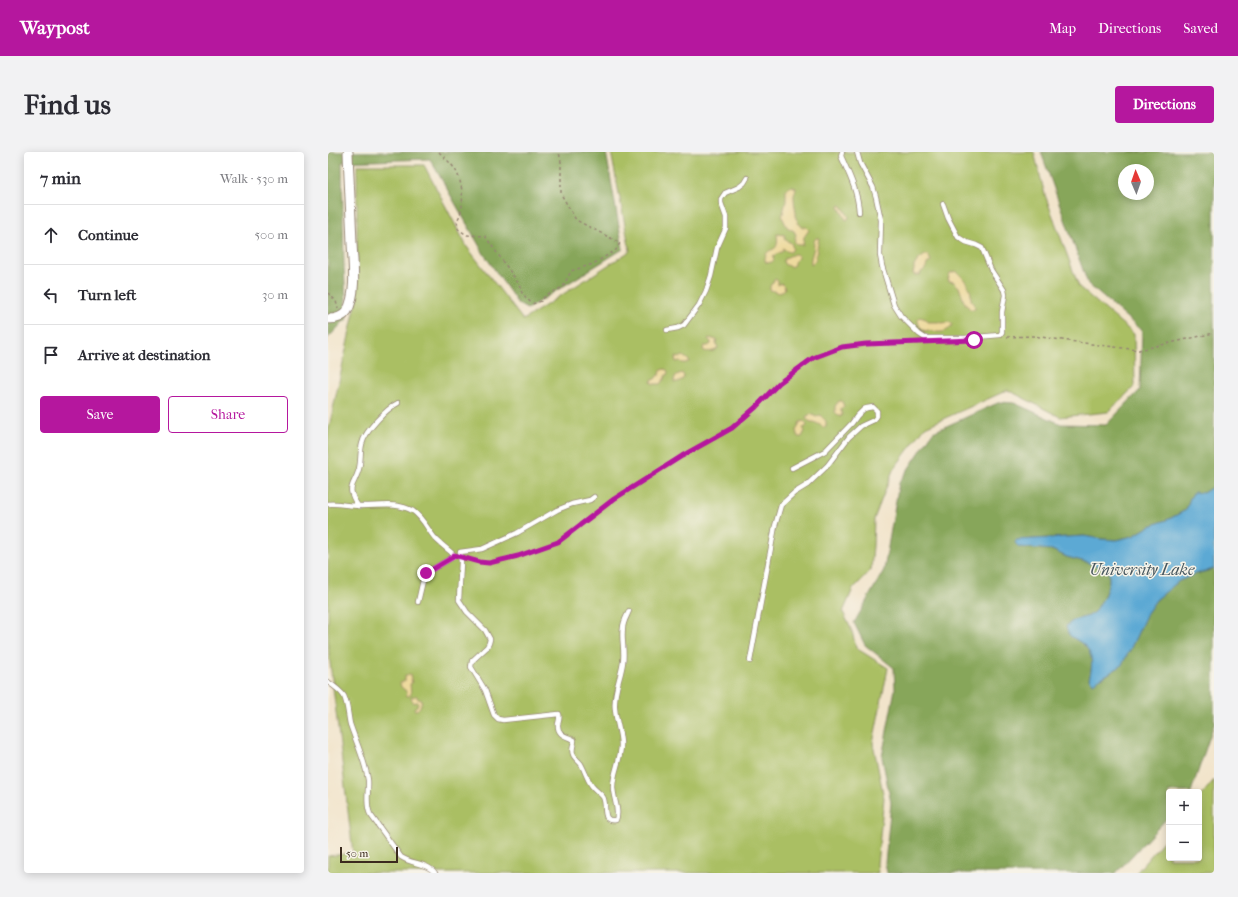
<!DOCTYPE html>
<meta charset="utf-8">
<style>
:root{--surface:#fff;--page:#f2f2f3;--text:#2b2b33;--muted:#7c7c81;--line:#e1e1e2;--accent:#b5179e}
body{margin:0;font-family:"IM FELL French Canon",serif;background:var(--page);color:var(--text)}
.controls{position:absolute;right:12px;bottom:12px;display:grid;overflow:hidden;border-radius:4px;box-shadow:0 2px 10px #0003}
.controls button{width:36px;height:36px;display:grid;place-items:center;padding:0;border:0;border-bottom:1px solid var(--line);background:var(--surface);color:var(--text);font:20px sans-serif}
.compass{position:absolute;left:790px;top:12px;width:36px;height:36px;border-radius:50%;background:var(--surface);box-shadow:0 2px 10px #0003;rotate:358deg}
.scale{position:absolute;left:12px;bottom:10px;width:58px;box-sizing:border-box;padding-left:4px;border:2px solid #3b2a1e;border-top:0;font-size:11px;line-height:14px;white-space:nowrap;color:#3b2a1e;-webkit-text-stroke:3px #f7f3e8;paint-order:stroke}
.stop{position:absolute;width:12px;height:12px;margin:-9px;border:3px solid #b5179e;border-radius:50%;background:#fff}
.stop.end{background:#b5179e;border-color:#fff;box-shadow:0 1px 4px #0008}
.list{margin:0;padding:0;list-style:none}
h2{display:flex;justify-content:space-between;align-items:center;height:52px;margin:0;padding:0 16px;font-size:17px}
h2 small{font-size:13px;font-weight:400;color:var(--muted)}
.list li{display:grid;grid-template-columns:26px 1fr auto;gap:12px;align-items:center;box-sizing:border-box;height:60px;padding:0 16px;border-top:1px solid var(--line)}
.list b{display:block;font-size:15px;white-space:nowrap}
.list em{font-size:13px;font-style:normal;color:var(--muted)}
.actions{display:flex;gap:8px;padding:12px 16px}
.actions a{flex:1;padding:9px 0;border:1px solid var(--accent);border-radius:4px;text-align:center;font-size:14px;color:var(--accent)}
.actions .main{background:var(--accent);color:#fff}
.icon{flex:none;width:22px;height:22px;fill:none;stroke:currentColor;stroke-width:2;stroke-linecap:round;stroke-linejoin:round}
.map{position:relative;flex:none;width:886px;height:721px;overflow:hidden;border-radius:4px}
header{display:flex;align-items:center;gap:24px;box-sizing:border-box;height:56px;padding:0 20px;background:var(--accent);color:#fff}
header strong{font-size:19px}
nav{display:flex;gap:22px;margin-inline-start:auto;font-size:14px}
.intro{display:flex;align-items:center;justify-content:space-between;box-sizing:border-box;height:96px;padding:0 24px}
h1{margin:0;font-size:28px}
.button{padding:10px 18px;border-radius:4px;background:var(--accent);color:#fff;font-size:14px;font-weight:700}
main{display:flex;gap:24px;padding:0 24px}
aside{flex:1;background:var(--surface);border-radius:4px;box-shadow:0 2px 10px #0003}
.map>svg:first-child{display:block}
</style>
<header>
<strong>Waypost</strong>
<nav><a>Map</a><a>Directions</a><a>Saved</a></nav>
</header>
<div class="intro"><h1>Find us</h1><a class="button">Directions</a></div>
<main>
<aside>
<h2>7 min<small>Walk · 530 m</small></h2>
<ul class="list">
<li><svg class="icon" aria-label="ahead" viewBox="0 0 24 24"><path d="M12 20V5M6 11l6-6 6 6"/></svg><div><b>Continue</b></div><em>500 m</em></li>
<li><svg class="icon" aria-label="left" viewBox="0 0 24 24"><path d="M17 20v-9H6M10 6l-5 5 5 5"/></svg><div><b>Turn left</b></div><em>30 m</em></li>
<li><svg class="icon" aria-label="arrive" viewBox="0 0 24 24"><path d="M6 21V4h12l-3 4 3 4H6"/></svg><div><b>Arrive at destination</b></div></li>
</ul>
<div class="actions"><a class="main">Save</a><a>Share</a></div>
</aside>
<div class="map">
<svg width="886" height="721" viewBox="0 0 886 721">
<rect width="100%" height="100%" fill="#f7f3e8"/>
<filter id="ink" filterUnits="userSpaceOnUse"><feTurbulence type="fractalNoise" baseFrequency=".025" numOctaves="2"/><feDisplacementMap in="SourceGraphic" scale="8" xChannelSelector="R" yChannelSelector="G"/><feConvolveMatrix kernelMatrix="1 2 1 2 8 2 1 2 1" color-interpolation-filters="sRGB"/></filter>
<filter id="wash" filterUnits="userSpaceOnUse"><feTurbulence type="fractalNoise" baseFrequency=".012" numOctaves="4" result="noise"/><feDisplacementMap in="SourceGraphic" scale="16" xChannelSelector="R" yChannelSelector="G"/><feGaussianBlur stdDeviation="0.9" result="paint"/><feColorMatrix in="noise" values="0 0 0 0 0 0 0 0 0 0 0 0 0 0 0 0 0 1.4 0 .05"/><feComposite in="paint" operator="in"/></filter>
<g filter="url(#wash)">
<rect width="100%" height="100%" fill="#f2e4cb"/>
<g fill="#aabf64" stroke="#727441">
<polygon points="283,0 706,0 717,43 751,135 806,182 807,234 780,260 732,265 680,238 597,275 565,318 546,367 545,394 543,418 525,437 515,460 524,479 528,496 560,516 545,591 556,646 549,712 550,721 0,721 0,704 25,701 1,502 0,476 0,280 29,147 29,13 96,13 139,95 195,168 302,99"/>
<polygon points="886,628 886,721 808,721 841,682 841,706 871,706 871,646"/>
</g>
<g fill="#87a65a" stroke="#61683c" fill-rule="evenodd">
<polygon points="0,0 278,0 295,97 199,157 190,152 156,102 102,7 14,10 16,115 19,167 15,170 0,186"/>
<path d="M 713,0 L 886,0 L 886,334 L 875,341 L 862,346 L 858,358 L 841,367 L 822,374 L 805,384 L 788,388 L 773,387 L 756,384 L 689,388 L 691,395 L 724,398 L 739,405 L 758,410 L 777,417 L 781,421 L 781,430 L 776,445 L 768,458 L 761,464 L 746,468 L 738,474 C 741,485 743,484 752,490 C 766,499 765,513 761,527 L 774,526 L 793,514 L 802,498 L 819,461 L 828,448 L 851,429 L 868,422 L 886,417 L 886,572 L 863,640 L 841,640 L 841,664 L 788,721 L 559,721 L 557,711 L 563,651 L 554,605 L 567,537 L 566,516 L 537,493 L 526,471 L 556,418 L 571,331 L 605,280 L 672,250 L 686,251 L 733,272 L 778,273 L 812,238 L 814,179 L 760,132 ZM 796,18 L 820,18 L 820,42 L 796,42 Z"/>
</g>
<g fill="#eeda9e" stroke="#94825e">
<path d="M 464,34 L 468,36 C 468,40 465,43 466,46 C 466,54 469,60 468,67 L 470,68 L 470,71 L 475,75 L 478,75 L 481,78 L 476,85 L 475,93 L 469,93 C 466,90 466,87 468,83 L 466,79 L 459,75 L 454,65 L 458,49 L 458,37 Z"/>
<polygon points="512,53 514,54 521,65 520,67 518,68 511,55"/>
<path d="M 449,82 L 457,83 L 456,87 L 463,91 L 465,96 L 463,100 C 458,100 458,98 455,96 L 455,99 L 445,104 L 446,108 L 444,110 L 439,111 L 437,109 C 437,94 448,101 449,92 C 450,90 449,85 449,82 Z"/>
<path d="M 488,86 L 491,86 L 489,97 L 490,100 L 487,104 L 488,107 L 486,110 L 483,112 C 482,106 484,104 485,99 C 487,93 484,91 488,86 Z"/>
<polygon points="466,102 468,102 471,105 466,110 466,113 462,115 456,112 455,109 457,106"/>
<path d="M 597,103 L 600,103 L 603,109 L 599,112 C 598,116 597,118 593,120 L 592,123 L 586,123 L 585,121 L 586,118 L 586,114 L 590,108 Z"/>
<path d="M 628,119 C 635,125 645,137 643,148 L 646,151 L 647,156 L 643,158 C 638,153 634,148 634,142 L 633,141 L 631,135 L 626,130 L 621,129 L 620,127 L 622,121 Z"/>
<polygon points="447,127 450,129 450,133 453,131 456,134 457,137 452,141 442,138 442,134"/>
<path d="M 592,165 L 598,167 L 600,170 L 611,170 L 614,171 L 621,170 L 624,172 C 621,182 608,181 600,178 L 597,179 L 594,176 L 592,175 L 590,170 L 590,167 Z"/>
<path d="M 381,186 L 389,188 L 388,191 L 390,196 C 387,200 380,200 376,199 L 375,197 L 376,194 L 380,194 L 383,192 L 383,190 L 380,187 Z"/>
<polygon points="355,204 362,209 358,211 354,211 352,209 348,210 347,205 349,205 351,206"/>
<polygon points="336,217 339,218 340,220 339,223 337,224 337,226 332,232 325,232 323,230 324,228 327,227 330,223 332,223 333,218"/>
<polygon points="354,221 356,224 355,227 350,230 346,230 346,228 348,223"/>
<polygon points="511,249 514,249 516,255 512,257 515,263 513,263 513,265 511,264 507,260 507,254"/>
<polygon points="483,262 488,265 492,263 498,269 498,275 495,276 494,274 486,270 483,270 478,267 479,264"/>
<polygon points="476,269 479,272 478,275 475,276 477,279 474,285 470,285 468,279 472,270"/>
<polygon points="77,523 82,523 84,531 82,532 83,542 81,544 79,544 78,539 73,535 72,531 77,529"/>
<polygon points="88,543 90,547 94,548 92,555 89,558 87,558 86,556 89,554 90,550 88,550 86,551 83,546 84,544 86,545"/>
</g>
<path fill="#5ba9d4" stroke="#4b6a79" d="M 886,334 L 886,417 L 868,422 L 851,429 L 828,448 L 819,461 L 802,498 L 793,514 L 765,531 L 761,527 C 765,513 766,499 752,490 C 743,484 740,485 738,474 L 746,468 L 761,464 L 768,458 L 776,445 L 781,430 L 781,421 L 777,417 L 758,410 L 739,405 L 724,398 L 691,395 L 687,391 L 688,388 L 756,384 L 773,387 L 788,388 L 805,384 L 822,374 L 841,367 L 858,358 L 862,346 L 866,340 L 875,341 Z"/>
</g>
<g filter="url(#ink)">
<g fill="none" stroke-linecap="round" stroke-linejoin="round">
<defs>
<g id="lane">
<path d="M 514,0 L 513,4 C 521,22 530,40 531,60"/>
<polyline points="529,0 532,11 545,35 548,45 553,68 552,103 554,114 566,153 573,164 591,182 597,186 637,186 672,183 674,180 674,160 677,143 676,138 663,118 654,96 648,93 638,90 630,85 620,66 615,52"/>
<polyline points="339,178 350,176 356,173 371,153 378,139 383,124 389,96 398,76 398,65 393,51 393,47 397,41 411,35 416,31 419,26"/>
<path d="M 266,345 L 262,348 L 244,352 L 229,358 L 189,381 L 154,397 L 132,400 L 133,410 L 131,448 L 139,460 L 157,478 L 162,487 L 161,491 L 159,495 L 144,509 L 143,515 L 157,538 L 166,563 L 170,567 L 175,568 L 231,562 C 232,566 231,568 230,572 C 229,583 238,584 246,588 C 246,593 243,597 245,602 C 246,606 251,609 253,612 C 257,619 259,627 264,634 C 267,638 272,641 275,645 C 280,653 272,671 288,668 C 292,658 285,646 285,635 C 285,621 293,607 293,593 C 293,581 288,569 287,557 C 285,540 293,526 295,510 C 297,498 293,487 295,476 C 295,470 299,464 301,459"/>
<path d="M 0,352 C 10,351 20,354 31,354 C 48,355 68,349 85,359 C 94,365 99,376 106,385 C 112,392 120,397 126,403 L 125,405 L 98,421 L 96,424 L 90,450"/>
<path d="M 30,354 C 17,334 26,335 31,317 C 33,309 32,300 34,292 C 37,279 58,257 70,251"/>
<polyline points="422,509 447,374 453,353 466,341 479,333 499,314 521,285 533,274 546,268 549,264 549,259 545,255 539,256 536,257 529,264 524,271 497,299 464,316"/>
<path d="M 0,530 C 6,534 12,538 16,544 C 20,553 20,563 22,572 C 28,590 37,608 40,628 C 41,639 37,651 42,662 L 73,705 C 83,712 100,711 107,721"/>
</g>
<path id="street" d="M 0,167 C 7,167 15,165 19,159 C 29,142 25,111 24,92 C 23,61 21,31 20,0"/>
</defs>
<use href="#lane" stroke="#968774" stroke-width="6"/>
<use href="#street" stroke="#968774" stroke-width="11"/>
<g stroke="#968774" stroke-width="1.5" stroke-dasharray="3 3" stroke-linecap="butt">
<path d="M 111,0 C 117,6 124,12 128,19 C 134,30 136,47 133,59 C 131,69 128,64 130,77 L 139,83 L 157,84 L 191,132 L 194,141 L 204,152 L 213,149 L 218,143 L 235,135 L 243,119 L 265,112 L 288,98 L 292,91 L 248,68 L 233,42 L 233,10 L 231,0"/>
<polyline points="0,141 8,149 10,157"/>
<polyline points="679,185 705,184 763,192 811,198 886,181"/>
<polyline points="139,407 151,410 161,411 190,404 230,390 286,347 354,304 404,276 428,255 451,231 485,205 514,195 538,192 593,191"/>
</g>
<use href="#lane" stroke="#fff" stroke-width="4.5"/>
<use href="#street" stroke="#fff" stroke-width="9"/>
</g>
</g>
<g fill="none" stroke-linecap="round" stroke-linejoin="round" filter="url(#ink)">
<polyline stroke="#b5179e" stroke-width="5" points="98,421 125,405 126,403 151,410 161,411 190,404 230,390 286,347 354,304 404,276 428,255 451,231 485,206 514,195 538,192 646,188"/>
</g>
<g text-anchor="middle" stroke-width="3" stroke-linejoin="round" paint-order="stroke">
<g font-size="16" font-style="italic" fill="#46565e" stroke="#f7f3e8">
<text x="814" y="423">University Lake</text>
</g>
</g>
</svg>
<div class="controls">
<button>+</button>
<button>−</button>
</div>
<svg class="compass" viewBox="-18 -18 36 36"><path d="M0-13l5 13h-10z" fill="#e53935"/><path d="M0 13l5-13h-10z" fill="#7c7c81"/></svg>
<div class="scale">50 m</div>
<div class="stop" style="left:646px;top:188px"></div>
<div class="stop end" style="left:98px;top:421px"></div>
</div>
</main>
